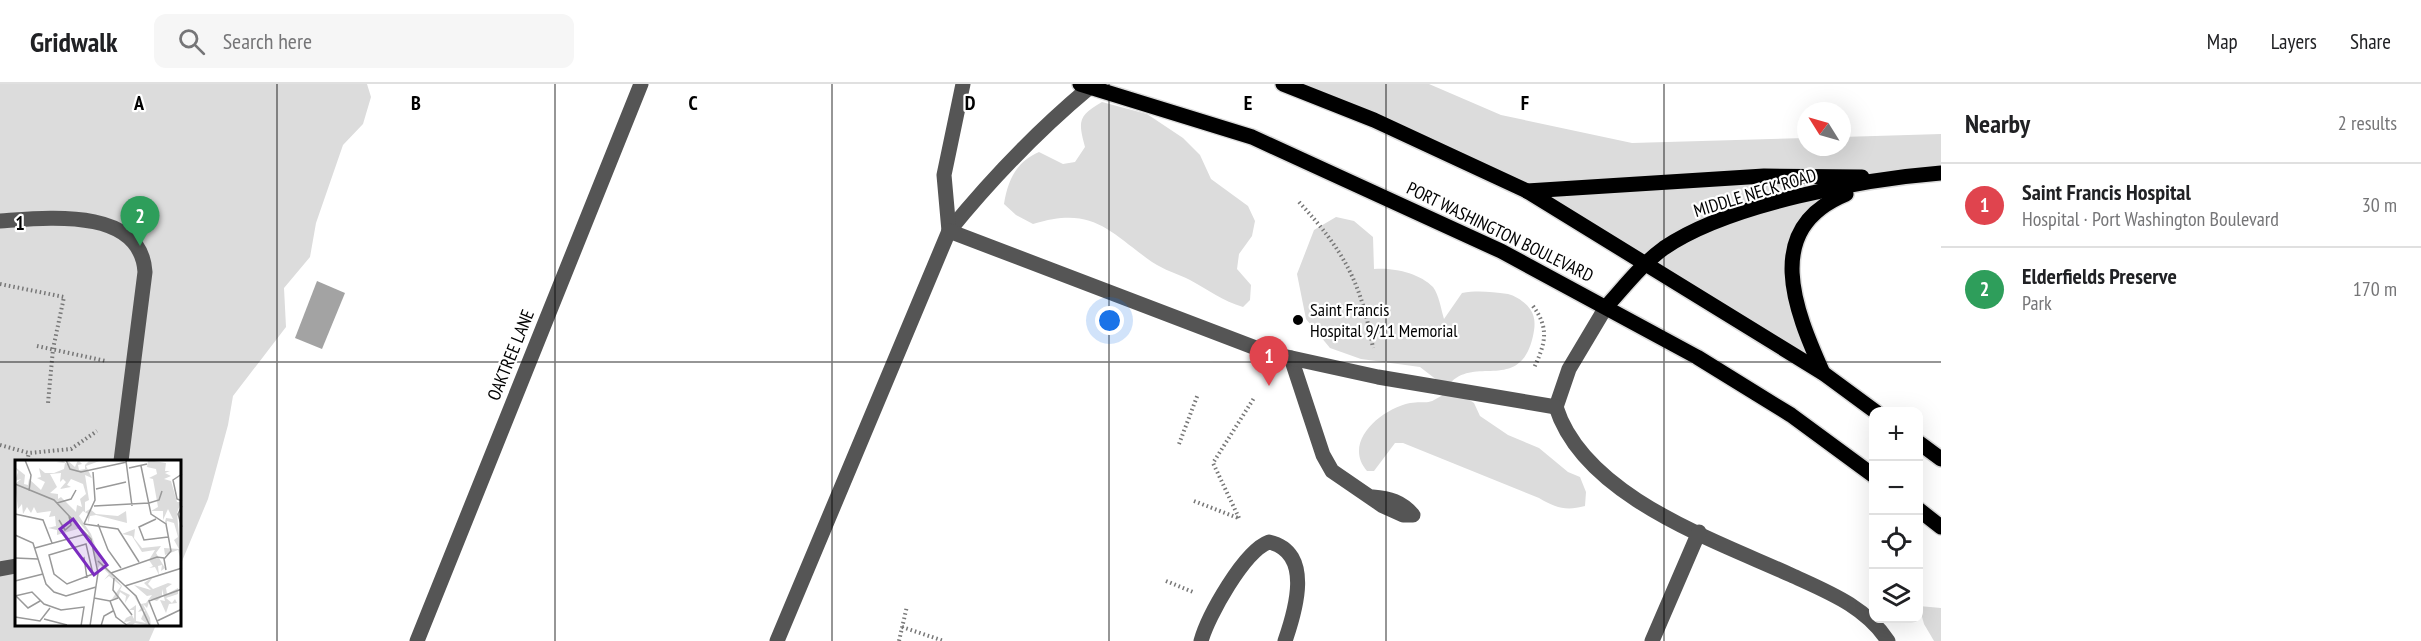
<!DOCTYPE html>
<meta charset="utf-8">
<style>
:root{--surface:#fff;--page:#f6f6f6;--text:#202124;--muted:#757577;--line:#e0e0e0;--accent:#db2777}
body{margin:0;font-family:"PT Sans Narrow",sans-serif;background:var(--page);color:var(--text)}
.controls{position:absolute;right:18px;bottom:18px;display:grid;overflow:hidden;border-radius:12px;box-shadow:0 6px 24px #0002}
.controls button{width:54px;height:54px;display:grid;place-items:center;padding:0;border:0;border-bottom:2px solid var(--line);background:var(--surface);color:var(--text);font:30px sans-serif}
.compass{position:absolute;left:1797px;top:18px;width:54px;height:54px;border-radius:50%;background:var(--surface);box-shadow:0 6px 24px #0002;rotate:307deg}
.you{position:absolute;left:1110px;top:237px;width:21px;height:21px;margin:-15px;border:4px solid #fff;border-radius:50%;background:#1a73e8;box-shadow:0 0 0 9px #1a73e833}
.badge{display:grid;place-items:center;width:39px;height:39px;border-radius:50%;background:var(--accent);color:#fff;font-size:20px;font-weight:700}
.pin{position:absolute;translate:-50% -50px;filter:drop-shadow(0 2px 3px #0008)}
.pin::after{content:'';position:absolute;top:32px;width:21px;height:18px;background:inherit;clip-path:polygon(0 0,100% 0,50% 100%)}
.list{margin:0;padding:0;list-style:none}
h2{display:flex;justify-content:space-between;align-items:center;height:78px;margin:0;padding:0 24px;font-size:26px}
h2 small{font-size:20px;font-weight:400;color:var(--muted)}
.list li{display:grid;grid-template-columns:39px 1fr auto;gap:18px;align-items:center;box-sizing:border-box;height:84px;padding:0 24px;border-top:2px solid var(--line)}
.list b{display:block;font-size:22px;white-space:nowrap}
.list p{margin:0;font-size:20px;white-space:nowrap;color:var(--muted)}
.list em{font-size:20px;font-style:normal;color:var(--muted)}
.icon{flex:none;width:33px;height:33px;fill:none;stroke:currentColor;stroke-width:2;stroke-linecap:round;stroke-linejoin:round}
.map{position:relative;flex:none;width:1941px;height:557px;overflow:hidden}
header{display:flex;align-items:center;gap:36px;box-sizing:border-box;height:84px;padding:0 30px;background:var(--surface);border-bottom:2px solid var(--line)}
header strong{font-size:28px}
nav{display:flex;gap:33px;margin-inline-start:auto;font-size:21px}
.search{width:420px;height:54px;background:var(--page);display:flex;align-items:center;gap:15px;box-sizing:border-box;padding:0 21px;border-radius:12px;color:var(--muted);font-size:22px}
main{display:flex}
aside{flex:1;background:var(--surface)}
.map>svg:first-child{display:block}
</style>
<header>
<strong>Gridwalk</strong>
<div class="search"><svg class="icon" aria-label="search" viewBox="0 0 24 24"><circle cx="10" cy="10" r="6"/><path d="M15 15l6 6"/></svg>Search here</div>
<nav><a>Map</a><a>Layers</a><a>Share</a></nav>
</header>
<main>
<div class="map">
<svg width="1941" height="557" viewBox="0 0 1941 557">
<rect width="100%" height="100%" fill="#fff"/>
<g fill="#dcdcdc">
<polygon points="0,0 367,0 371,13 363,40 343,61 316,139 310,173 284,204 286,243 233,312 228,341 208,415 180,482 180,377 16,377 16,540 156,541 149,557 0,557"/>
<polygon points="1283,0 1429,0 1501,31 1632,59 1806,54 1806,63 1842,63 1842,53 1941,50 1941,89 1886,93 1822,122 1790,182 1823,289 1527,107"/>
<path d="M 1102,18 L 1147,30 L 1183,54 L 1200,71 L 1211,95 L 1248,122 L 1255,137 L 1252,152 L 1239,170 L 1237,185 L 1251,201 L 1250,216 L 1243,223 C 1223,217 1208,206 1190,196 C 1178,190 1164,186 1152,178 C 1107,146 1093,122 1033,140 L 1016,131 L 1004,120 C 1008,96 1016,78 1039,68 L 1063,80 L 1075,78 L 1085,63 C 1078,37 1078,32 1102,18 Z"/>
<path d="M 1336,133 L 1354,137 L 1373,153 L 1374,185 C 1392,183 1420,189 1433,203 C 1439,211 1441,225 1444,235 L 1462,209 C 1478,206 1491,208 1508,210 C 1516,212 1525,218 1530,225 C 1536,233 1535,243 1533,252 C 1520,311 1472,269 1448,302 L 1474,319 L 1480,332 L 1508,351 L 1539,364 L 1568,388 L 1580,393 L 1586,408 L 1585,422 C 1566,427 1556,424 1539,414 L 1403,359 L 1395,359 L 1374,387 L 1367,387 C 1342,358 1381,325 1410,319 C 1428,316 1425,323 1444,310 L 1442,300 L 1420,283 L 1361,275 L 1330,264 L 1306,235 L 1297,190 L 1314,146 Z"/>
<polygon points="1919,522 1941,524 1941,557 1934,557 1924,540"/>
</g>
<polygon fill="#a3a3a3" points="317,197 345,209 322,265 295,254"/>
<g fill="none" stroke-linecap="round" stroke-linejoin="round">
<defs>
<g id="major">
<polyline points="1080,0 1252,53 1501,167 1697,273 1791,331 1874,392"/>
<polyline points="1283,0 1374,36 1527,107 1823,289 1876,328"/>
<polyline points="1527,107 1764,92 1862,93"/>
<path d="M 1606,223 C 1625,202 1642,180 1664,164 C 1728,120 1864,95 1941,89"/>
<path d="M 1823,289 C 1795,226 1761,145 1846,110"/>
<polyline points="1918,358 1941,375"/>
<polyline points="1918,425 1941,443"/>
</g>
</defs>
<use href="#major" stroke="#dbdbdb" stroke-width="18"/>
<g stroke="#777" stroke-width="4" stroke-dasharray="1.5 3" stroke-linecap="butt">
<path d="M 1299,118 C 1344,167 1361,198 1373,264"/>
<polyline points="0,200 64,213 53,265 48,319"/>
<path d="M 1533,222 C 1550,245 1545,260 1534,284"/>
<polyline points="37,262 106,277"/>
<polyline points="1179,360 1198,310"/>
<polyline points="0,361 29,369 71,365 97,347"/>
<polyline points="27,377 29,369"/>
<polyline points="1194,417 1238,434"/>
<polyline points="1239,434 1213,379 1254,314"/>
<polyline points="1166,497 1193,508"/>
<polyline points="902,543 944,557"/>
<polyline points="899,557 907,522"/>
</g>
<g stroke="#555" stroke-width="15">
<path d="M 0,137 C 45,134 141,122 145,188 L 121,377"/>
<path d="M 949,147 C 993,93 1036,48 1090,3"/>
<polyline points="949,147 944,91 963,0"/>
<path d="M 1606,223 L 1569,285 L 1556,323 C 1584,412 1714,456 1791,491 C 1828,508 1865,522 1888,557"/>
<path d="M 1291,274 L 1323,371 L 1332,387 L 1383,422 L 1403,431 L 1413,431 C 1402,418 1389,414 1373,413"/>
<polyline points="0,485 16,482"/>
<polyline points="417,557 641,0"/>
<polyline points="777,557 949,147 1269,269 1378,293 1556,323"/>
<path d="M 1201,557 C 1208,532 1244,467 1269,458 C 1314,468 1295,528 1285,557"/>
<polyline points="1652,557 1699,448"/>
</g>
<use href="#major" stroke="#000" stroke-width="15"/>
</g>
<path fill="none" stroke="#000" stroke-width="1.5" stroke-opacity="0.55" d="M 277,0 L 277,557M 555,0 L 555,557M 832,0 L 832,557M 1109,0 L 1109,557M 1386,0 L 1386,557M 1664,0 L 1664,557M 0,278 L 1941,278"/>
<circle fill="#000" stroke="#fff" stroke-width="2" cx="1298" cy="236" r="6"/>
<g text-anchor="middle" stroke-width="4.5" stroke-linejoin="round" paint-order="stroke">
<g font-size="18" fill="#000" stroke="#fff">
<text transform="translate(1755 109) rotate(-17)" y="6">MIDDLE NECK ROAD</text>
<text transform="translate(1500 148) rotate(26)" y="6">PORT WASHINGTON BOULEVARD</text>
<text transform="translate(511 271) rotate(-68)" y="6">OAKTREE LANE</text>
</g>
<g font-size="18" fill="#000" stroke="#fff" text-anchor="start">
<text x="1310" y="232">Saint Francis<tspan x="1310" dy="21">Hospital 9/11 Memorial</tspan></text>
</g>
</g>
<g transform="translate(15 376)">
<rect width="166" height="166" fill="#fff"/>
<path d="M 52,0 L 60,7 L 63,0 L 67,4 L 63,5 L 64,10 L 70,9 L 70,5 L 74,1 L 87,0 L 71,6 L 77,18 L 70,15 L 74,40 L 70,42 L 70,52 L 75,49 L 81,54 L 103,56 L 111,51 L 112,63 L 81,55 L 75,56 L 73,63 L 73,54 L 68,51 L 64,56 L 76,74 L 85,99 L 107,126 L 105,130 L 115,135 L 110,143 L 111,136 L 105,132 L 103,138 L 97,139 L 106,126 L 94,116 L 89,120 L 94,114 L 85,105 L 83,108 L 73,73 L 62,60 L 66,68 L 42,75 L 42,70 L 33,68 L 41,66 L 40,56 L 34,57 L 36,51 L 22,53 L 19,47 L 16,53 L 12,47 L 8,54 L 7,44 L 3,49 L 0,24 L 6,19 L 0,21 L 3,12 L 0,7 L 10,15 L 9,24 L 13,25 L 14,19 L 26,30 L 30,22 L 22,18 L 26,17 L 24,8 L 30,13 L 39,13 L 49,9 L 50,3 L 41,2 L 48,1 L 52,4 ZM 46,13 L 45,22 L 48,19 L 51,22 L 45,29 L 56,27 L 52,25 L 56,19 L 68,24 L 71,34 L 65,39 L 67,47 L 62,45 L 61,52 L 46,37 L 43,39 L 43,34 L 35,33 L 42,27 L 35,14 ZM 133,0 L 151,3 L 150,11 L 155,11 L 150,13 L 156,16 L 149,19 L 156,21 L 162,42 L 166,42 L 162,53 L 166,100 L 163,90 L 150,95 L 149,88 L 164,89 L 159,80 L 163,77 L 159,63 L 152,61 L 152,66 L 150,62 L 151,58 L 158,59 L 153,49 L 148,60 L 148,51 L 136,51 L 143,47 L 138,19 L 134,18 L 142,14 L 141,9 L 132,7 ZM 120,69 L 119,78 L 127,88 L 146,86 L 141,93 L 150,108 L 146,111 L 147,105 L 143,106 L 144,115 L 140,107 L 134,108 L 138,106 L 134,100 L 140,90 L 127,92 L 117,76 L 107,74 ZM 138,117 L 133,124 L 138,129 L 153,123 L 157,124 L 151,128 L 152,134 L 163,128 L 163,134 L 151,138 L 157,143 L 160,139 L 162,143 L 154,144 L 151,153 L 145,140 L 150,141 L 147,129 L 147,136 L 142,141 L 135,139 L 132,148 L 128,144 L 135,158 L 136,166 L 120,163 L 116,166 L 108,166 L 116,161 L 109,162 L 111,158 L 117,155 L 119,159 L 119,150 L 114,150 L 121,145 L 121,161 L 131,163 L 126,159 L 130,150 L 123,152 L 126,148 L 117,132 L 126,144 L 131,143 L 137,135 L 132,136 L 119,125 L 136,130 L 129,123 Z" fill="#dcdcdc" fill-rule="evenodd"/>
<path fill="none" stroke="#999" stroke-width="1.5" d="M 10,0 L 16,15 L 14,31M 51,0 L 55,9 L 66,12 L 112,2M 111,1 L 117,46M 126,6 L 136,54 L 151,64 L 156,91 L 149,99 L 151,110M 114,8 L 132,4M 167,14 L 158,20 L 162,39 L 167,41M 0,24 L 39,40 L 76,79 L 83,113 L 75,166M 81,29 L 111,22M 42,43 L 56,39 L 61,30M 134,43 L 144,40 L 147,31M 79,46 L 134,43M 167,46 L 163,54 L 167,67M 0,54 L 28,60 L 37,83M 141,59 L 124,67 L 129,80 L 153,77M 44,60 L 50,70 L 56,65 L 54,56M 69,64 L 103,69 L 124,102M 69,64 L 80,40 L 78,12M 83,64 L 93,90 L 106,108M 0,75 L 18,83 L 31,124 L 39,132 L 51,136 L 81,127M 71,84 L 78,114 L 52,124 L 39,114 L 34,95 ZM 20,88 L 71,74M 0,98 L 23,99M 67,100 L 69,98 L 72,118M 83,101 L 121,136 L 135,166M 96,113 L 142,97 L 149,98M 99,118 L 98,130 L 117,155M 0,121 L 28,114M 110,126 L 167,108M 0,136 L 17,132 L 29,144 L 46,150 L 69,147 L 66,166M 1,136 L 13,148 L 25,141M 79,138 L 95,141 L 103,138M 95,141 L 101,157 L 113,166M 0,157 L 25,161 L 35,148M 29,159 L 52,165M 142,161 L 167,149M 86,166 L 89,156 L 98,151M 144,166 L 134,141 L 167,129"/>
<path fill="#7b2cbf" fill-opacity="0.15" stroke="#7b2cbf" stroke-width="3" d="M 58,59 L 92,105 L 79,115 L 45,69 Z"/>
<rect width="166" height="166" fill="none" stroke="#000" stroke-width="3"/>
</g>
<g font-size="20" text-anchor="middle" font-weight="bold" fill="#000" stroke="#fff" stroke-width="4.5" stroke-linejoin="round" paint-order="stroke">
<text x="139" y="26">A</text>
<text x="416" y="26">B</text>
<text x="693" y="26">C</text>
<text x="970" y="26">D</text>
<text x="1248" y="26">E</text>
<text x="1525" y="26">F</text>
<text x="20" y="146">1</text>
</g>
</svg>
<div class="controls">
<button>+</button>
<button>−</button>
<button><svg class="icon" aria-label="locate" viewBox="0 0 24 24"><circle cx="12" cy="12" r="6"/><path d="M12 2v4M12 18v4M2 12h4M18 12h4"/></svg></button>
<button><svg class="icon" aria-label="layers" viewBox="0 0 24 24"><path d="M12 4l9 5-9 5-9-5zM3 14l9 5 9-5"/></svg></button>
</div>
<svg class="compass" viewBox="-18 -18 36 36"><path d="M0-13l5 13h-10z" fill="#e53935"/><path d="M0 13l5-13h-10z" fill="#757577"/></svg>
<div class="you"></div>
<div class="pin badge" style="left:1269px;top:302px;background:#e0444e">1</div>
<div class="pin badge" style="left:140px;top:162px;background:#2e9e5b">2</div>
</div>
<aside>
<h2>Nearby<small>2 results</small></h2>
<ul class="list">
<li><span class="badge" style="background:#e0444e">1</span><div><b>Saint Francis Hospital</b><p>Hospital · Port Washington Boulevard</p></div><em>30 m</em></li>
<li><span class="badge" style="background:#2e9e5b">2</span><div><b>Elderfields Preserve</b><p>Park</p></div><em>170 m</em></li>
</ul>
</aside>
</main>
